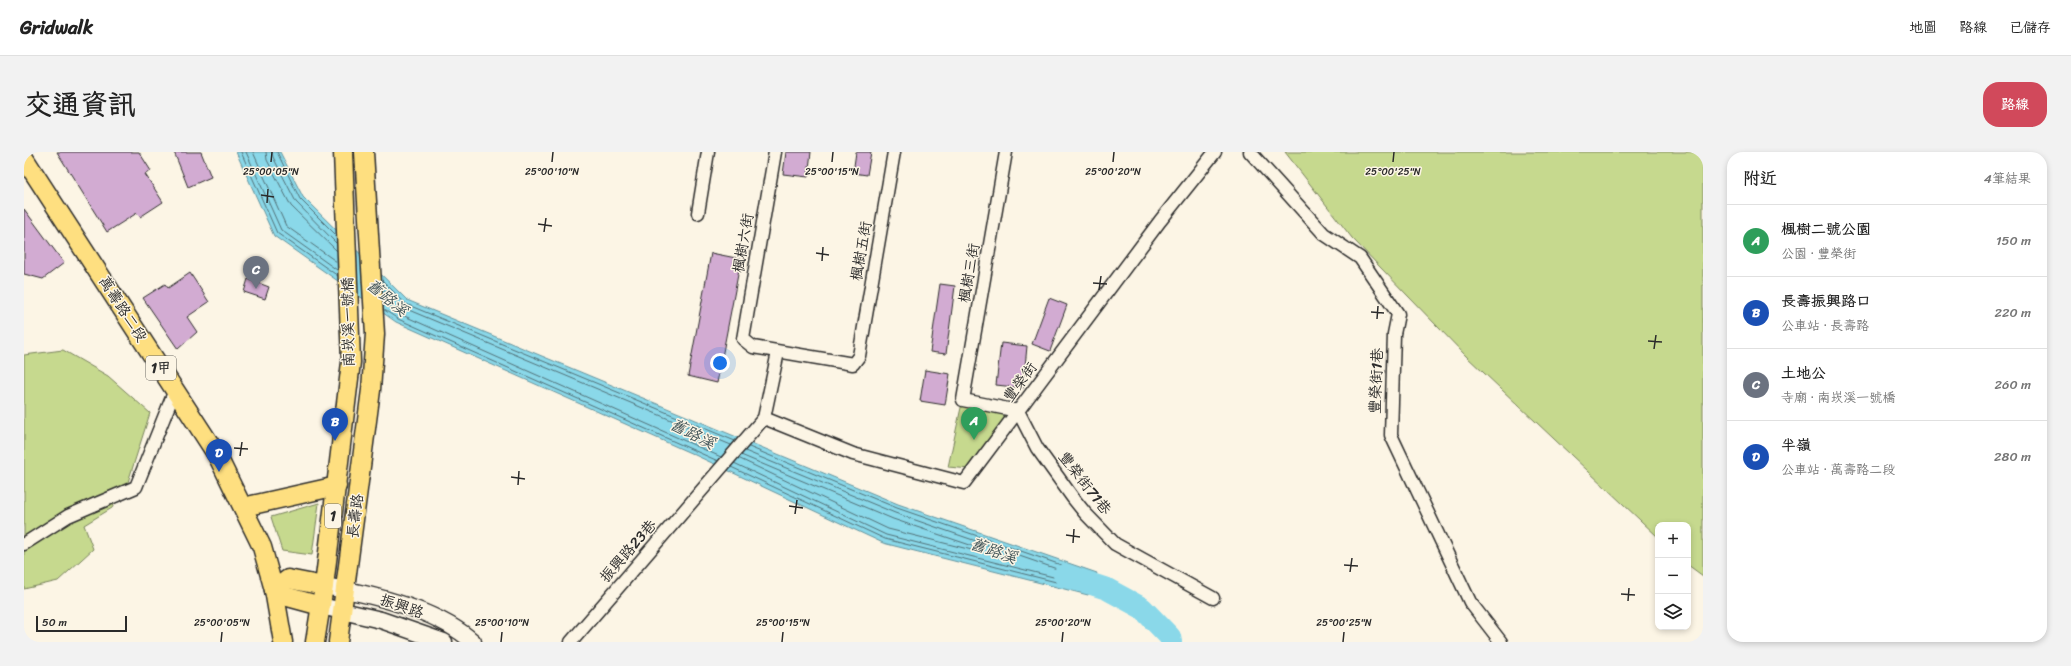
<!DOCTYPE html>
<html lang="zh-TW">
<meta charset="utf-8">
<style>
:root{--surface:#fff;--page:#f2f2f2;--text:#222;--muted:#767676;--line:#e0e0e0;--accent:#d1495b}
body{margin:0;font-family:Sriracha,"LXGW WenKai TC",sans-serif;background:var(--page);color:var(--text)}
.controls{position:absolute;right:12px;bottom:12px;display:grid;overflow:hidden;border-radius:8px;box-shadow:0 2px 6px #0003}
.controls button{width:36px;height:36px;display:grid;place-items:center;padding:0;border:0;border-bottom:1px solid var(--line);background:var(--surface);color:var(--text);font:20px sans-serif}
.scale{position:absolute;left:12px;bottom:10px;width:91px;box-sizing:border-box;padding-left:4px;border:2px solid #2b2b2b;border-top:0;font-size:11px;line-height:14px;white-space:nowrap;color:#2b2b2b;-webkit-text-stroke:3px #fcf5e5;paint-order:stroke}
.you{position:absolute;left:696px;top:211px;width:14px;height:14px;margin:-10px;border:3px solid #fff;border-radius:50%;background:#1a73e8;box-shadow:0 0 0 6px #1a73e833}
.badge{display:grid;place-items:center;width:26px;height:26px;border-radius:50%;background:var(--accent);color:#fff;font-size:13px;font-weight:700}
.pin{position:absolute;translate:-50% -33px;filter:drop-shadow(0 1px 2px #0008)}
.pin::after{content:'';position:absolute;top:21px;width:14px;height:12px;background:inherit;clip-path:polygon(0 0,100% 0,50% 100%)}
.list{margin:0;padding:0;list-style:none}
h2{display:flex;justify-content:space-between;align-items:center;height:52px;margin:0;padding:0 16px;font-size:17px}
h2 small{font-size:13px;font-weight:400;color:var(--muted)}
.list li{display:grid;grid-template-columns:26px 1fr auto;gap:12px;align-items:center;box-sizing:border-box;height:72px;padding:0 16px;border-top:1px solid var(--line)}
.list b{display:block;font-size:15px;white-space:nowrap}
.list p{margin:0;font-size:13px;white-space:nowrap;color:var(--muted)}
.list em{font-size:13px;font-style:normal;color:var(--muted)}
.icon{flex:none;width:22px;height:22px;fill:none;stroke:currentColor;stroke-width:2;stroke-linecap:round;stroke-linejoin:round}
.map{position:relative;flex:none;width:1679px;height:490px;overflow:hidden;border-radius:16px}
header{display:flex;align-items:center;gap:24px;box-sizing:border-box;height:56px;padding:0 20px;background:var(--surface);border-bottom:1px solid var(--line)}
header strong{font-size:19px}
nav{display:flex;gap:22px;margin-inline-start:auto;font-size:14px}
.intro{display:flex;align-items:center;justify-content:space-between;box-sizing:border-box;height:96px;padding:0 24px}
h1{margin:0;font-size:28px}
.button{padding:10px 18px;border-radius:16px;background:var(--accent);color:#fff;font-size:14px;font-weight:700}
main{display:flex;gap:24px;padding:0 24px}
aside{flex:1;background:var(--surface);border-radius:16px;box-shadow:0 2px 6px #0003}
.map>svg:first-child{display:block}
</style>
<header>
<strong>Gridwalk</strong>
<nav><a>地圖</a><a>路線</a><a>已儲存</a></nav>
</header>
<div class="intro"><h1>交通資訊</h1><a class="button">路線</a></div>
<main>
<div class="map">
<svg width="1679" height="490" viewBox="0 0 1679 490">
<rect width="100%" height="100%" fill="#fcf5e5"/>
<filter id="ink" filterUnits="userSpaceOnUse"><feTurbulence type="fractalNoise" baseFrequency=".025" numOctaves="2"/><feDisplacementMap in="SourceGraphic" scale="8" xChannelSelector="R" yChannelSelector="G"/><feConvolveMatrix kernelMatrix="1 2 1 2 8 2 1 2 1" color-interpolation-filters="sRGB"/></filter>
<g filter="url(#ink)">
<g fill="#c6d98e" stroke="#78825c">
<polygon points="1261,0 1679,0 1679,424 1664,413 1664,373 1634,373 1634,385 1442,204 1328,86"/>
<polygon points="39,198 84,224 126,261 104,330 88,356 60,373 69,397 34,429 0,437 0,203"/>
<polygon points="938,251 992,262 946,317 924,315"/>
<polygon points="295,351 288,403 258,399 247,365"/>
</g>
<polygon fill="#8ad8e9" stroke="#64939d" points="212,0 256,0 279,45 383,148 874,352 1073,421 1064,443 859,391 671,303 372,170 250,84"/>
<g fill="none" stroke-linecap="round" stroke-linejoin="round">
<g stroke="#517077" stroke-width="1">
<polyline points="217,0 253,81 314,124"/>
<polyline points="222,0 257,78 313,118"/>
<polyline points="229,0 262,74 313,110"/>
<polyline points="242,0 243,8 267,54 313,99"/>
<polyline points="248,0 249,5 272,50 312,91"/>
<polyline points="253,0 276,47 312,83"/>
<polyline points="358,128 382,152 711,289"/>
<polyline points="358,136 380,156 707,293"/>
<polyline points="359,150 376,162 697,305"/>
<polyline points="359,157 374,167 694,309"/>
<polyline points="714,306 864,377 948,398 950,397 949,394 869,367 717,303"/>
<polyline points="710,311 862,383 1057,432 1059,430 1059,426 871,361 721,299"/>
<polyline points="707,315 861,387 1060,437 1063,436 1067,425 1066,423 873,356 725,295"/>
</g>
<polyline stroke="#8ad8e9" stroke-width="22" points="1040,423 1083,437 1118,456 1146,485 1147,490"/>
</g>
<g fill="#d2abd2" stroke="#2b2b2b">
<polygon points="33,0 115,0 127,19 121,22 139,50 116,65 113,61 83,80"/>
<polygon points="150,0 177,0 187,25 164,35"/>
<polygon points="762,0 787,0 784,25 759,22"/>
<polygon points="832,0 847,0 843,23 829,21"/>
<polygon points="0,57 40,111 19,127 0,122"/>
<polygon points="687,101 717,107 693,231 664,224"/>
<polygon points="166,121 185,150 163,165 173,180 154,197 119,146 141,132 144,136"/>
<polygon points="224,127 245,135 241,147 220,140"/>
<polygon points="916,132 931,134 922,202 906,200"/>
<polygon points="1025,146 1043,153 1026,199 1008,192"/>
<polygon points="977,191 1003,194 999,236 972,233"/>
<polygon points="901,218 926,222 921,253 896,249"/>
</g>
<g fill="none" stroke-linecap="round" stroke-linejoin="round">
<defs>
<g id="street">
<polyline points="751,0 719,187 729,195 829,212 835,204 870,0"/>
<polyline points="982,0 939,248 994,259 1013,296 1049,346 1061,361 1091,392 1189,446"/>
<polyline points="1226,0 1300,82 1336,106 1374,162 1370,182 1367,283 1446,450 1477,490"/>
<polyline points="674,61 684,0"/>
<polyline points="740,266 829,302 940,331 1136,69 1191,0"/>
<polyline points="0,392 44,364 112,335 151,238"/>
<polyline points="547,490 740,266 754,200"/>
</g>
<g id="secondary">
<path d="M 300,434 C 347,442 413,457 449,490"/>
<polyline points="297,454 357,468 420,490"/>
</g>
<g id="primary">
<polyline points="0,6 193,303 238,395 250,438 259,490"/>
<polyline points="219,355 313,334"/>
<polyline points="250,438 264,427 300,434"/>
<polyline points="250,438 264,445 297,454"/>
<polyline points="291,490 300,434 327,210 319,0"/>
<polyline points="314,490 347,238 351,182 340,0"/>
</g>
</defs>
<use href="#street" stroke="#2b2b2b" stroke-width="15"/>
<use href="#secondary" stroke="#2b2b2b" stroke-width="19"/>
<use href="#primary" stroke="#2b2b2b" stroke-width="21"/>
<use href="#street" stroke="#fcf5e5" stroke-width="12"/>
<use href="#secondary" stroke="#fcf5e5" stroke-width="16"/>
<use href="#primary" stroke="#fedf80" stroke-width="18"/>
</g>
</g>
<path fill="none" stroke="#2b2b2b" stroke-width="1.5" d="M 247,10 L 248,0M 528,10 L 529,0M 808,10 L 809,0M 1089,10 L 1090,0M 1369,10 L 1370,0M 237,43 L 250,45M 243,51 L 244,37M 514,72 L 528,74M 520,80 L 522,66M 792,101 L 805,103M 798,109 L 799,95M 1069,131 L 1083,132M 1075,138 L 1077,124M 1347,160 L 1360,161M 1353,167 L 1354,154M 1624,189 L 1638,190M 1630,197 L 1632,183M 210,296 L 224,297M 216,304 L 218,290M 487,325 L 501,327M 494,333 L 495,319M 765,354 L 779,356M 771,362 L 773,348M 1042,383 L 1056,385M 1049,391 L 1050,377M 1320,413 L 1334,414M 1326,420 L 1328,406M 1597,442 L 1611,443M 1604,449 L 1605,436M 197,490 L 198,480M 477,490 L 478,480M 758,490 L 759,480M 1038,490 L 1039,480M 1319,490 L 1320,480"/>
<g text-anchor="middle" stroke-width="3" stroke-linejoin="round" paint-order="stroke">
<g fill="#fcf5e5" stroke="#6a6863" stroke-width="1">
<rect x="122" y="204" width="30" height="24" rx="3"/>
<rect x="301" y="352" width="16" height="24" rx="3"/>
</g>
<g font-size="14" font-weight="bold" fill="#2b2b2b">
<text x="137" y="221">1甲</text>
<text x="309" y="369">1</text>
</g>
<g font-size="15" fill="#2b2b2b" stroke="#fcf5e5">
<text transform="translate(719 91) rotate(-80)" y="5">楓樹六街</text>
<text transform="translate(837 99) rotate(-80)" y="5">楓樹五街</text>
<text transform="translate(945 121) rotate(-80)" y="5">楓樹三街</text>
<text transform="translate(99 157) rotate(57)" y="5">萬壽路二段</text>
<text transform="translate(324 170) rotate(-91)" y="5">南崁溪一號橋</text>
<text transform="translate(1352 229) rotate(-88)" y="5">豐榮街1巷</text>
<text transform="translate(996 230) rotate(-53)" y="5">豐榮街</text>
<text transform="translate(1061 331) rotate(52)" y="5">豐榮街71巷</text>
<text transform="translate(331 364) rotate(-83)" y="5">長壽路</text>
<text transform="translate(604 399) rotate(-49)" y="5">振興路23巷</text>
<text transform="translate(378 454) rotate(19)" y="5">振興路</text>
</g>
<g font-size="16" font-style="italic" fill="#43565a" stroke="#fcf5e5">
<text transform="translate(364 145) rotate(40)" y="6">舊路溪</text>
<text transform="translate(669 281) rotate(27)" y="6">舊路溪</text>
<text transform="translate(970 398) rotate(19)" y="6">舊路溪</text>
</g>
</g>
<g font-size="10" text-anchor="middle" fill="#2b2b2b" stroke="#fcf5e5" stroke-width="3" stroke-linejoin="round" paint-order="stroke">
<text x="247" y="23">25°00'05"N</text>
<text x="528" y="23">25°00'10"N</text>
<text x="808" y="23">25°00'15"N</text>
<text x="1089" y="23">25°00'20"N</text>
<text x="1369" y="23">25°00'25"N</text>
<text x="198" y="474">25°00'05"N</text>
<text x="478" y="474">25°00'10"N</text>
<text x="759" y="474">25°00'15"N</text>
<text x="1039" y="474">25°00'20"N</text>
<text x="1320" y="474">25°00'25"N</text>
</g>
</svg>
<div class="controls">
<button>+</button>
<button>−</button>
<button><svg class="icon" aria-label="layers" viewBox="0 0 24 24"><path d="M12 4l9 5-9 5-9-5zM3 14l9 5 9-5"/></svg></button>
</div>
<div class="scale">50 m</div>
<div class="you"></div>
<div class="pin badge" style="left:950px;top:288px;background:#2e9e5b">A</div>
<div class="pin badge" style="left:311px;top:289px;background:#1a4fb4">B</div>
<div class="pin badge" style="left:232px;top:137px;background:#6b7280">C</div>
<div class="pin badge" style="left:195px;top:320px;background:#1a4fb4">D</div>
</div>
<aside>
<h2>附近<small>4筆結果</small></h2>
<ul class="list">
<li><span class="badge" style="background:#2e9e5b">A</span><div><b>楓樹二號公園</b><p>公園 · 豐榮街</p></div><em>150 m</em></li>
<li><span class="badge" style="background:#1a4fb4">B</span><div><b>長壽振興路口</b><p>公車站 · 長壽路</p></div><em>220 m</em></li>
<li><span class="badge" style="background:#6b7280">C</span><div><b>土地公</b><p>寺廟 · 南崁溪一號橋</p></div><em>260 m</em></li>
<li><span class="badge" style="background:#1a4fb4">D</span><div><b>半嶺</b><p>公車站 · 萬壽路二段</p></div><em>280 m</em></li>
</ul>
</aside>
</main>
